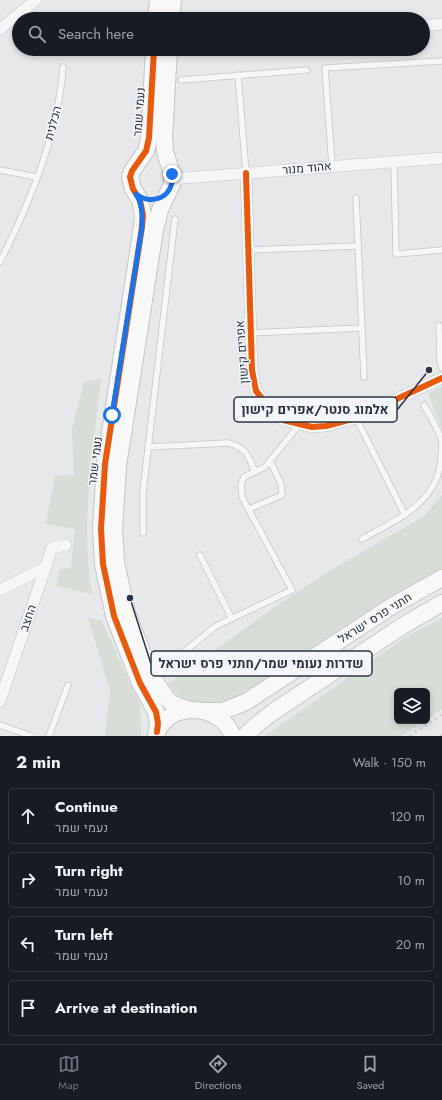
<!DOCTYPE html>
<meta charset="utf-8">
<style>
:root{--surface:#171b24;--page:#242831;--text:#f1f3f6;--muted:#9ea1a6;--line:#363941;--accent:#6c737f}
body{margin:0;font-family:Jost,Heebo,sans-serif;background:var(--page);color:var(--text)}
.controls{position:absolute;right:12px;bottom:12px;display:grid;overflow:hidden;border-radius:6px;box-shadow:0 2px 6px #0003}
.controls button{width:36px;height:36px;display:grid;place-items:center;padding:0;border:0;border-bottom:1px solid var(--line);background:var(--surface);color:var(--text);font:20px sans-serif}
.stop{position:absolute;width:12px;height:12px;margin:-9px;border:3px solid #1a73e8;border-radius:50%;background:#fff}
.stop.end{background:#1a73e8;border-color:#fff;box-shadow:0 1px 4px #0008}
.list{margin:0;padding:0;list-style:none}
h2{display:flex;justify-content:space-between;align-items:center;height:52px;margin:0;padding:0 16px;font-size:17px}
h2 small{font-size:13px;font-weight:400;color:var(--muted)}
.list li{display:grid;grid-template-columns:26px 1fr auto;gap:12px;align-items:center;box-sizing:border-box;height:56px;margin:0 8px 8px;padding:0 8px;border:1px solid var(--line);border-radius:6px}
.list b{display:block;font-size:15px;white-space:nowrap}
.list p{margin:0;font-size:13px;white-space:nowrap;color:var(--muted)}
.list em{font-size:13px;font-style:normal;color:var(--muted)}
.icon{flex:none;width:22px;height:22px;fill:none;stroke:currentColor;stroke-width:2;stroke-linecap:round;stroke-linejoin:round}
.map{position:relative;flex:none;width:442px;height:736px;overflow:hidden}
.search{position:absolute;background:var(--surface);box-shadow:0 2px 6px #0003;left:12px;right:12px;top:12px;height:44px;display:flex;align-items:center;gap:10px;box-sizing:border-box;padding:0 14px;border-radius:22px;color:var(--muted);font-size:15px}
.sheet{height:308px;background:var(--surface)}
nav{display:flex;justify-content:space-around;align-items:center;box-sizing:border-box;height:56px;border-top:1px solid var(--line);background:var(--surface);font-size:11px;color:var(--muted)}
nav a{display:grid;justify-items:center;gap:2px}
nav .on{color:var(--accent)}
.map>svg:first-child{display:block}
</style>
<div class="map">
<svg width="442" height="736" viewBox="0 0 442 736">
<rect width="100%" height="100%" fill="#e6e8ea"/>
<g fill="#d6ded6">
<path d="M 101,378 C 93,450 80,522 92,594 L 56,586 L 60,569 L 71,568 L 75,529 L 46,524 L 55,476 L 74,475 L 72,428 L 84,383 Z"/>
<polygon points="442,386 442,430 428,393"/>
<path d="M 442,495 L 442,571 L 363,614 L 242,696 C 222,702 200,708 181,697 C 176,694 172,688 168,684 L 279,604 L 329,571 L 423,517 Z"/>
<polygon points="88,618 101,620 140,705 141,736 105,736 110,690"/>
<polygon points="442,618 442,709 427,719 427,691 397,691 397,721 424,721 402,736 265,736 406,637"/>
</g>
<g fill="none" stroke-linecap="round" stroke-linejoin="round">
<defs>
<g id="lane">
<polyline points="238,75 246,173"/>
<polyline points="181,80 307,70"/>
<polyline points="394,162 396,254 442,250"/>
<polyline points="332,166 325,68 442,61"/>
<polyline points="0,170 37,177"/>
<polyline points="356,198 364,377"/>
<polyline points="249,250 358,246"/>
<path d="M 0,262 C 30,202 58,135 63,67"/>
<polyline points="439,325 440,361 442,368"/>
<polyline points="251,333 362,328"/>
<polyline points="356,418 405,515"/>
<path d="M 148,447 L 228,443 C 247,448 248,455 255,472"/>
<polyline points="249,509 282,495 281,484 270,461"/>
<polyline points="143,533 143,492 175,219"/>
<path d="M 362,539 C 396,520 440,502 441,457 C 442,451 442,444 441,438 C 437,427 429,415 424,405"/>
<polyline points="200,555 232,619"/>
<polyline points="168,665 216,626 292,590 242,497 241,484 244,477 265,467 299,425"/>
<polyline points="0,725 31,736"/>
<polyline points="49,736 68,685"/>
</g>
<g id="street">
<polyline points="423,26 442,24"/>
<polyline points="0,29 36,0"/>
<polyline points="246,173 252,370 256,391 273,412 283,420 312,427 326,426 356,418 442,378"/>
<polyline points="172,179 442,158"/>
<polyline points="0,590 46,567"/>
<polyline points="0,701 52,548 66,545"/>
</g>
<g id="secondary">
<polyline points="156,19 158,0"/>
<polyline points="171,19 173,0"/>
<polyline points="154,49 149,138 146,151 132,171 130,177 133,189 140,200 143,215 142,227 105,464 101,529 103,564 114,616 140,683 156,712 158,723 157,732"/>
<polyline points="169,49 164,138 165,152 172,174 172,184 160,210 155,230 118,466 114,529 116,562 127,613 152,677 167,699 173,704 190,710"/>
<polyline points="204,711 223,711 246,702 392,606 442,578"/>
<path d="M 156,735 C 168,700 220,703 233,736"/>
<polyline points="245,736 255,726 273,712 404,625 442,603"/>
</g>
</defs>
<use href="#lane" stroke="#c4c6c8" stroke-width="7"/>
<use href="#street" stroke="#c4c6c8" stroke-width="12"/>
<use href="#secondary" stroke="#c4c6c8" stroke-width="18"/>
<use href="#lane" stroke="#f5f6f7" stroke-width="5.5"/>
<use href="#street" stroke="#f5f6f7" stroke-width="11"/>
<use href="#secondary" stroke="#f8f8f8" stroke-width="16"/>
<g stroke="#cecfd2" stroke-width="3" stroke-dasharray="2 4" stroke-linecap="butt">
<polyline points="410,736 442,714"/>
<polyline points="441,736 442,735"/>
</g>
<defs>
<g id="cycleway">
<polyline points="154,49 149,138 146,151 132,171 130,177 133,189 140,200 143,215 142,227 105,464 101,529 103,564 114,616 140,683 156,712 158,723 157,732"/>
<polyline points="246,173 252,370 256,391 273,412 283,420 312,427 326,426 356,418 442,378"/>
</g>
</defs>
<use href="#cycleway" stroke="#f4f6f9" stroke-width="8"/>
<use href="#cycleway" stroke="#e8590c" stroke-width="6"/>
</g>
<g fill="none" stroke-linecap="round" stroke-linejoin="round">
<path stroke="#1a73e8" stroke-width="5" d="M 112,415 L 142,227 C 142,215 143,204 136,194 C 153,207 175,196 172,174"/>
</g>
<g text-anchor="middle" stroke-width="3" stroke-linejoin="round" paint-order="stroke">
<g font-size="12" fill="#2b3445" stroke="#f4f6f9">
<text transform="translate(139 112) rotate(-86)" y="4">נעמי שמר</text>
<text transform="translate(53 123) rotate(-75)" y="4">הכלנית</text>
<text transform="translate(307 168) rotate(-5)" y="4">אהוד מנור</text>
<text transform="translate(242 352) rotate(-94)" y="4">אפרים קישון</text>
<text transform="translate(95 461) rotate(-83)" y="4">נעמי שמר</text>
<text transform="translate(28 618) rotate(-71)" y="4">החצב</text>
<text transform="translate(375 618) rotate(-32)" y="4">חתני פרס ישראל</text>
</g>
</g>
<path fill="none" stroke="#2b3445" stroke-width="1.5" d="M429 370L397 410M130 598L151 664"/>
<g fill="#2b3445" stroke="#f4f6f9" stroke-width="1.5">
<circle cx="429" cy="370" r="4"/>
<circle cx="130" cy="598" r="4"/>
</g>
<g fill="#f4f6f9" stroke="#2b3445" stroke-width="1.5">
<rect x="234" y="397" width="163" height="25" rx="4"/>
<rect x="151" y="651" width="221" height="25" rx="4"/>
</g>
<g font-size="13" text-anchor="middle" font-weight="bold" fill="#2b3445">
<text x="315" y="414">אלמוג סנטר/אפרים קישון</text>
<text x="261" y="668">שדרות נעומי שמר/חתני פרס ישראל</text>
</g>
</svg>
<div class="controls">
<button><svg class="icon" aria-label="layers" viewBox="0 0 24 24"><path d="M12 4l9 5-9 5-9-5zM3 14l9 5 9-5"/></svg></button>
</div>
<div class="stop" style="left:112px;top:415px"></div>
<div class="stop end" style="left:172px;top:174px"></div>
<div class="search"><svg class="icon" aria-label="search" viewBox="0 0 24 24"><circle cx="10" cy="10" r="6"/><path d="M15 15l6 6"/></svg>Search here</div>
</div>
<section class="sheet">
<h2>2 min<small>Walk · 150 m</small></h2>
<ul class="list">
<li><svg class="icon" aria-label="ahead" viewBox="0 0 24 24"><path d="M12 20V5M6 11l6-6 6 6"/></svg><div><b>Continue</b><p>נעמי שמר</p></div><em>120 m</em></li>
<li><svg class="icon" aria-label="right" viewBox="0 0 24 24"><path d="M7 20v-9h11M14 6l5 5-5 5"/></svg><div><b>Turn right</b><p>נעמי שמר</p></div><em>10 m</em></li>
<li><svg class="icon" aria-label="left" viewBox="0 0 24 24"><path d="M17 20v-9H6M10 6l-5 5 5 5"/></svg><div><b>Turn left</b><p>נעמי שמר</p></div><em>20 m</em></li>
<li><svg class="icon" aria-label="arrive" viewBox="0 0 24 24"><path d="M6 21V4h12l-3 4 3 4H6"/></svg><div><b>Arrive at destination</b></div></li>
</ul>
</section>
<nav>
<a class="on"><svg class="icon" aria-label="map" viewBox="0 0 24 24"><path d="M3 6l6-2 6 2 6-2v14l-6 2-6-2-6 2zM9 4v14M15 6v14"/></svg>Map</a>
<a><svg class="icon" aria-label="directions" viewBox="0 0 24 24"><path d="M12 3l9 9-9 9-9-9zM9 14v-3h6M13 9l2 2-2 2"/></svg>Directions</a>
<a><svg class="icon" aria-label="saved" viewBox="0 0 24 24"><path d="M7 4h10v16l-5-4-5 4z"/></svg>Saved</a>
</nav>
